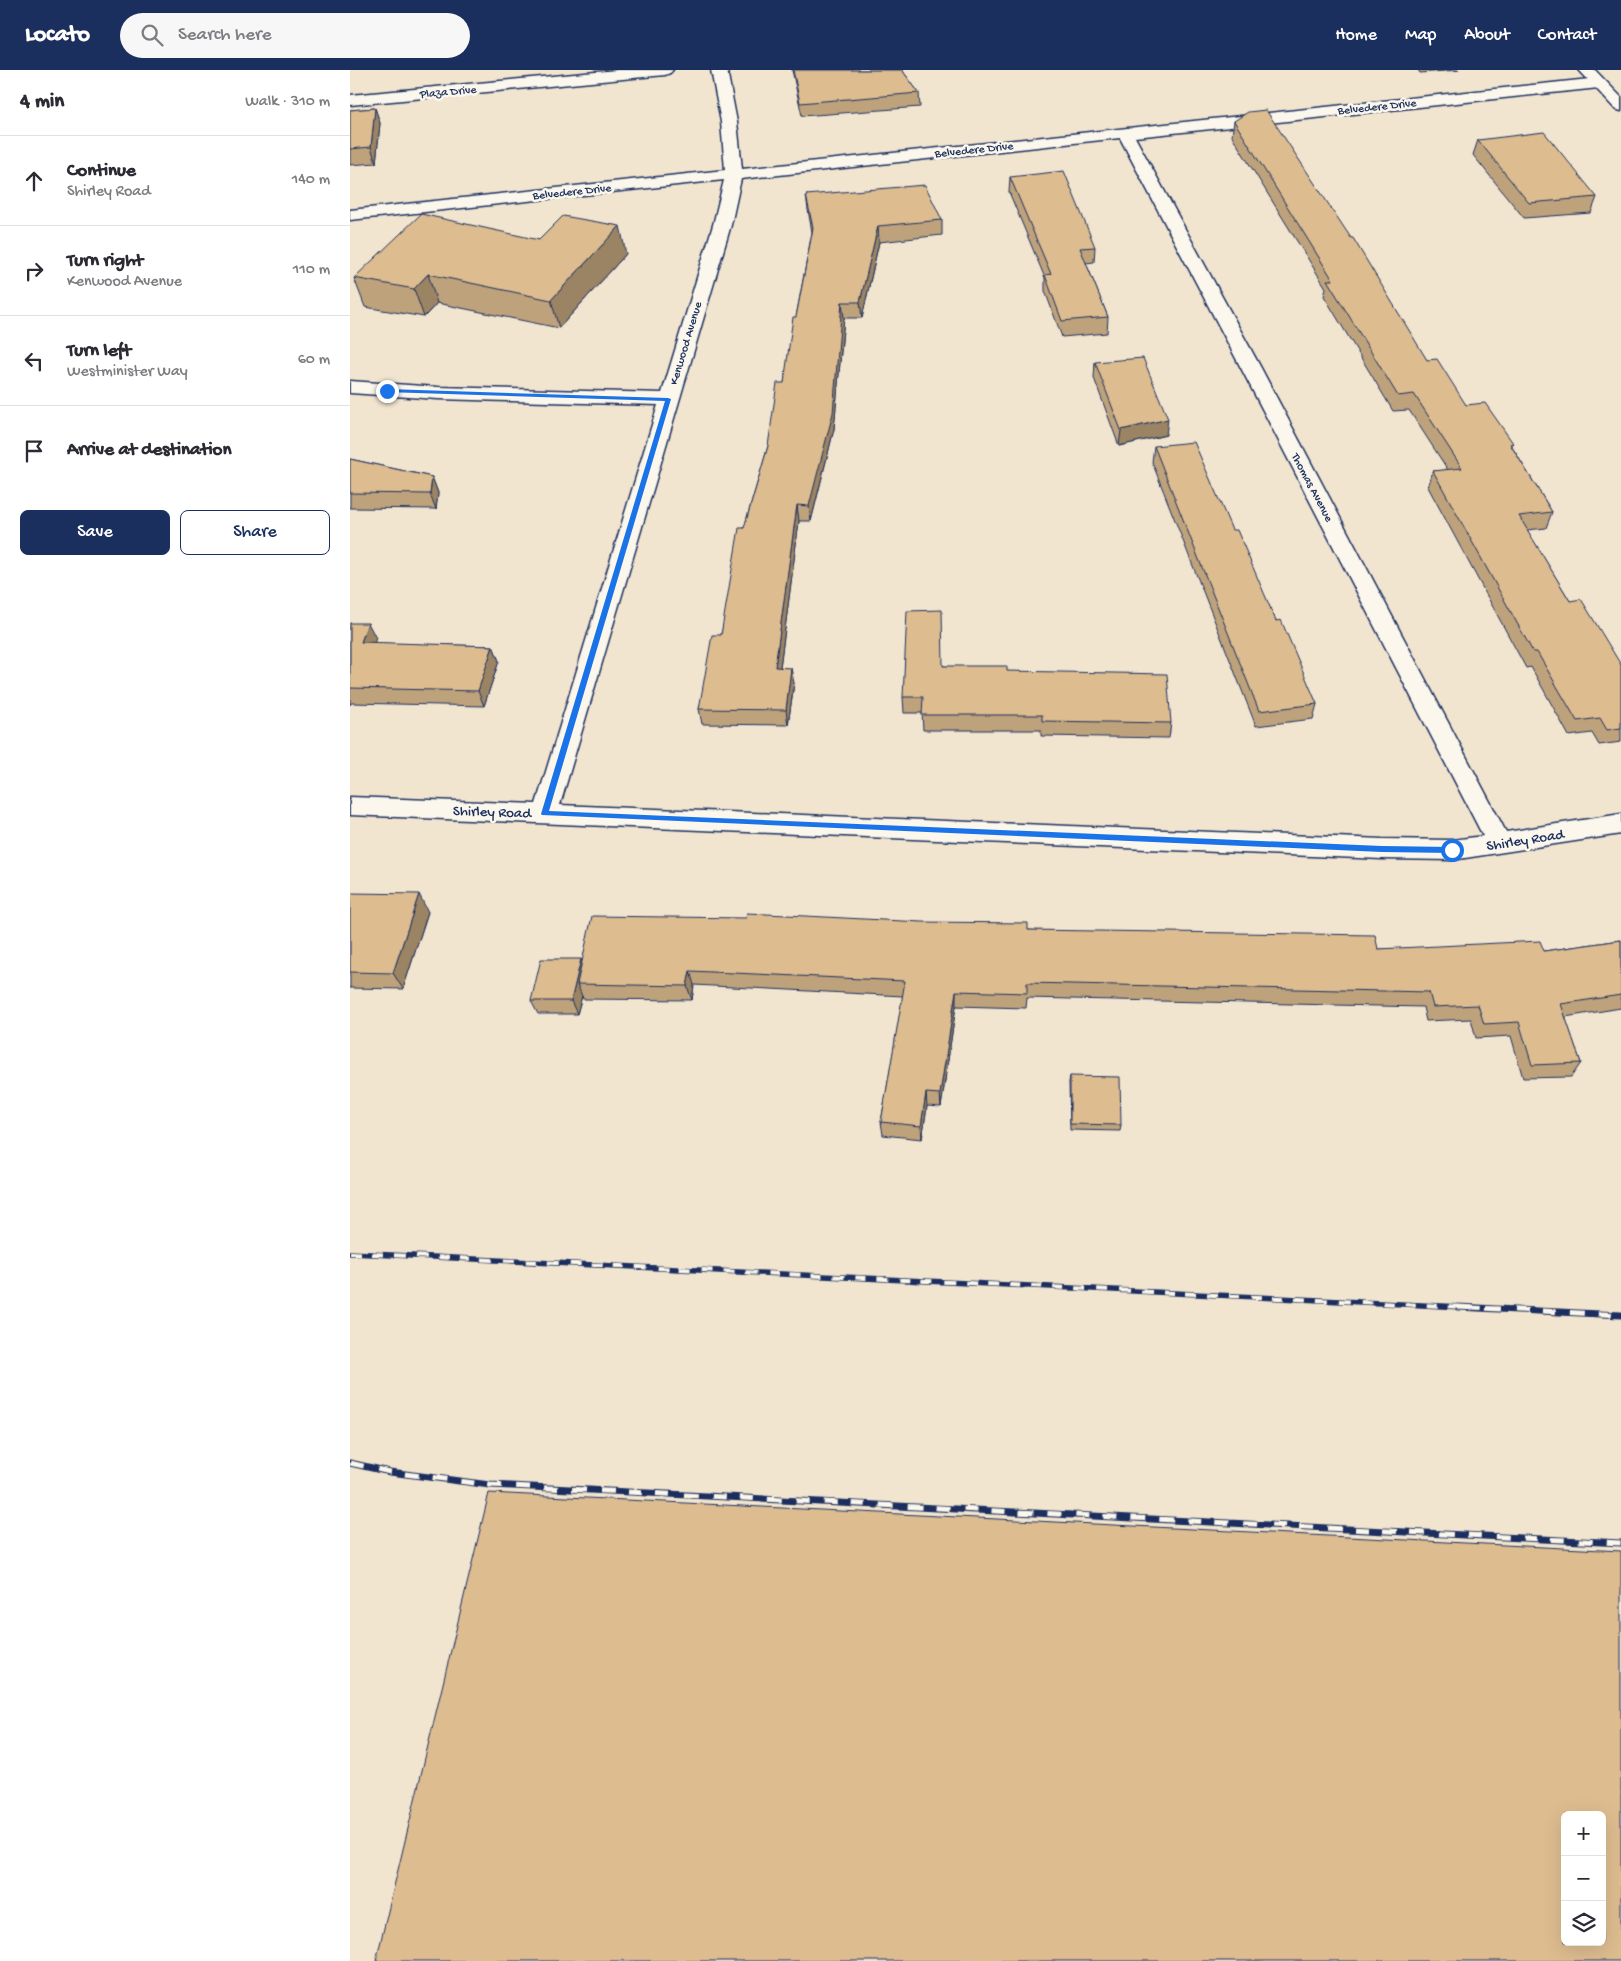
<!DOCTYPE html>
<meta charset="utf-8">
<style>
:root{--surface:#fff;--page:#f7f7f7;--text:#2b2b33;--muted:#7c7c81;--line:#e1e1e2;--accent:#1b2f5e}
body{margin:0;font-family:"Gochi Hand",sans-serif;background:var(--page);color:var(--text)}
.controls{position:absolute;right:15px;bottom:15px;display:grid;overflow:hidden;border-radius:8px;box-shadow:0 5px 20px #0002}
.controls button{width:45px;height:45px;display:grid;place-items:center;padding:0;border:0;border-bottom:1px solid var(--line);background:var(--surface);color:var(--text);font:25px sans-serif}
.stop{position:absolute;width:15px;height:15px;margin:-11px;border:4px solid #1a73e8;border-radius:50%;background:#fff}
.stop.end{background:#1a73e8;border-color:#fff;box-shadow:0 1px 5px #0008}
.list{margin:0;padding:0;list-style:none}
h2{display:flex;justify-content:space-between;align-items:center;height:65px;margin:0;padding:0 20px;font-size:21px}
h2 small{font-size:16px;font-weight:400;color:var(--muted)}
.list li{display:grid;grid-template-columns:32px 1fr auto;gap:15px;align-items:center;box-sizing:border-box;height:90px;padding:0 20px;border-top:1px solid var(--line)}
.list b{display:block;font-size:19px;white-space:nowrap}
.list p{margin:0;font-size:16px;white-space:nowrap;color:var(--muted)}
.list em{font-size:16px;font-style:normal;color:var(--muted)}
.actions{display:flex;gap:10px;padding:15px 20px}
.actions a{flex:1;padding:11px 0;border:1px solid var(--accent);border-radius:8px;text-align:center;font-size:18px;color:var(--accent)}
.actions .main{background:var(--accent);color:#fff}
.icon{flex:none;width:28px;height:28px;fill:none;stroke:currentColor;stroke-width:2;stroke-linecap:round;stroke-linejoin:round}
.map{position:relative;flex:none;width:1271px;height:1891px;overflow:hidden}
header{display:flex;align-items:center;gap:30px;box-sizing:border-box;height:70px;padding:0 25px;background:var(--accent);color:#fff}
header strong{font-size:24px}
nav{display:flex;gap:28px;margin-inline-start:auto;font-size:18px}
.search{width:350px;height:45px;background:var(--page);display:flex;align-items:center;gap:12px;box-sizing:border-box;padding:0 18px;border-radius:28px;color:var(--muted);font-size:19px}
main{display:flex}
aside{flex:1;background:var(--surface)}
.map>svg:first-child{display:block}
</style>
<header>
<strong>Locato</strong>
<div class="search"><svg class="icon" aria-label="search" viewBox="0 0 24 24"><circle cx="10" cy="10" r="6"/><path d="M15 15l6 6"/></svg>Search here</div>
<nav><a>Home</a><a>Map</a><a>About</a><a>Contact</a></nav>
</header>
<main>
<aside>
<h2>4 min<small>Walk · 310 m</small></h2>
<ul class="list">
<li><svg class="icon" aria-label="ahead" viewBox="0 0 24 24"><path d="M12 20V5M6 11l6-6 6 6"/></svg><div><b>Continue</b><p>Shirley Road</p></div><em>140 m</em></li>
<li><svg class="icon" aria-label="right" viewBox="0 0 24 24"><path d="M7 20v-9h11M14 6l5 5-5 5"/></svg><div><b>Turn right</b><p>Kenwood Avenue</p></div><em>110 m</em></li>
<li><svg class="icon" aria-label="left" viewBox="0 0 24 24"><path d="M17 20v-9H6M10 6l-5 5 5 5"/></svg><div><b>Turn left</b><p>Westminister Way</p></div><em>60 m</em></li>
<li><svg class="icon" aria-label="arrive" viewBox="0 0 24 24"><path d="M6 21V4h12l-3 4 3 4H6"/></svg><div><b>Arrive at destination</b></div></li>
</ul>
<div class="actions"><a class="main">Save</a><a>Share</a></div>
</aside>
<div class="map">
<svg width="1271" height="1891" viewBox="0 0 1271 1891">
<rect width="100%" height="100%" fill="#f2e5d0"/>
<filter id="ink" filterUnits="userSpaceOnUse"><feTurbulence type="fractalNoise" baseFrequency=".02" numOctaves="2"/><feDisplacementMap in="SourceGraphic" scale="10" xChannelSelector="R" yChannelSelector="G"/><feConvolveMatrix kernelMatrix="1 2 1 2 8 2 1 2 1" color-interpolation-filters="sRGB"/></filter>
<g filter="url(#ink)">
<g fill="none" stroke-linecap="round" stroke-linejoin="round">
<defs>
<g id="minor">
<polygon points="267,0 323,0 320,3 315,5 0,35 0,25"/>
<path d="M 361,0 L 377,0 L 387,52 L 392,99 L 1249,8 L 1254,10 L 1257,13 L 1254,16 L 1249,18 L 785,67 L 911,298 L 1156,762 L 1271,744 L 1271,764 L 1102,790 L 1032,789 L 0,745 L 0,727 L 186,734 L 308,335 L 88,329 L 0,323 L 0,311 L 88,317 L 312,323 L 363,155 L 374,110 L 0,150 L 0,140 L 375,100 L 371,52 ZM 770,68 L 891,298 L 1133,766 L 1102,770 L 1032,769 L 210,735 L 381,155 L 391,109 Z"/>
</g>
<polygon id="major" points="1229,0 1245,0 1271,27 1271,41 1265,39"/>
</defs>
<use href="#minor" stroke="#1b2f5e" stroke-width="3"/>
<use href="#major" stroke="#1b2f5e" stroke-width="3"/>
<use href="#minor" fill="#fbf7ec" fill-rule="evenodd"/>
<use href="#major" fill="#fbf7ec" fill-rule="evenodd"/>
<defs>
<polyline id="rail-far1" points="0,1183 1133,1238"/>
<g id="rail">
<polyline points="1108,1237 1271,1245"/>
<polyline points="0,1393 40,1402 140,1415 1271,1473"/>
</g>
</defs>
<use href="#rail-far1" stroke="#1b2f5e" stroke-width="5.5"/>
<use href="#rail" stroke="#1b2f5e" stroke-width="7"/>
<use href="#rail-far1" stroke="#fbf7ec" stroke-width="4" stroke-dasharray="11" stroke-linecap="butt"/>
<use href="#rail" stroke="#fbf7ec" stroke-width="5" stroke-dasharray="14" stroke-linecap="butt"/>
</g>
<g fill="#bea27b" stroke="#1b2f5e">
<polygon points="442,0 552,0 569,23 570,37 452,46"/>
<polygon points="1068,0 1109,0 1070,3"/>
<polygon points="25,38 30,53 26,93 0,95 0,40"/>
<polygon points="884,51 1077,290 1116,335 1163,373 1162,377 1202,442 1196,458 1177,460 1220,531 1271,595 1271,672 1249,675 1242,663 1219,666 1181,597 1176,598 1078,417 1083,401 1098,400 1059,340 1043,341 974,226 976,218 882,66"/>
<polygon points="1128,70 1247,127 1241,143 1174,148 1123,85"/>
<polygon points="660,107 745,177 744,192 736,193 758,247 757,263 712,267 695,221 695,208 659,122"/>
<polygon points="456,125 592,150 592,165 529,172 512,248 494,248 484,359 461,451 449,451 430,597 444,613 438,655 352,654 349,639 371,565 394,458 418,376 434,313 446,247 462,162 458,140"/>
<polygon points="189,170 276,184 209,258 87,233 74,247 15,237 4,208"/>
<polygon points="745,292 816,365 769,376 744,308"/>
<polygon points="804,376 882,460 967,634 963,649 906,656 802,392"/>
<polygon points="0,389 82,407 88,423 86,439 0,438"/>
<polygon points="0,553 26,568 24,573 143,576 149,591 134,636 1,633 0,635"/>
<polygon points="593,596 657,601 821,653 819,668 691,666 691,660 573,660 572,643 554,643 553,627"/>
<polygon points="0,823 78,842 53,919 0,918"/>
<polygon points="678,860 1028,879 1194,881 1271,870 1271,938 1215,947 1231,993 1221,1007 1173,1008 1161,966 1126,968 1121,949 1076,951 1073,937 677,928 676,938 606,936 591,1037 577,1036 572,1069 533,1065 531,1052 553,926 344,915 342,930 233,929 232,926 227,944 188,944 181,931 232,891"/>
<polygon points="720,1006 771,1055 770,1061 720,1060 719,1012"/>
</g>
<g fill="#9b8464" stroke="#1b2f5e">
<polygon points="25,38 30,53 26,93 21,77"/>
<polygon points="270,156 276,184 209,258 201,230"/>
<polygon points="528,156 529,172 512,248 510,232"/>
<polygon points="78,204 87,233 74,247 64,219"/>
<polygon points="492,232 494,248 484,359 461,451 459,436"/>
<polygon points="818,349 816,365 769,376 771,360"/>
<polygon points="82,407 88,423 86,439 80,424"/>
<polygon points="447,435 449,451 428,613 425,597"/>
<polygon points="18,553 26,568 18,588 11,572"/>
<polygon points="143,576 149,591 134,636 128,621"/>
<polygon points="441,598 444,613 438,655 436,640"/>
<polygon points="69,824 78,842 53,919 43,903"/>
<polygon points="231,889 237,903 227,914 232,926 227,944 221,931"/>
<polygon points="340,901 344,915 342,930 337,916"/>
<polygon points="606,921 606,936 591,1037 590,1024"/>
<polygon points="576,1023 577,1036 572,1069 571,1056"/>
</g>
<g fill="#ddbc8f" stroke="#1b2f5e" fill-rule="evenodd">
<polygon points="443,0 552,0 569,23 450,33"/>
<polygon points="25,38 21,77 0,79 0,40"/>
<polygon points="916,40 1001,168 1003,168 1077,290 1087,289 1116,335 1135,333 1163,373 1160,374 1202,442 1169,446 1220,531 1231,529 1271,595 1271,658 1257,660 1250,648 1227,651 1187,582 1183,582 1083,401 1112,398 1064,324 1048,326 977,210 983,210 884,51 898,42"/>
<polygon points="1194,62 1247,127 1179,133 1128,70"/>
<polygon points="714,101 745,177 730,178 758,247 712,251 695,205 701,204 660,107"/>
<polygon points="575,115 592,150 528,156 510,232 492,232 483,343 459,436 447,435 425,597 441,598 436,640 349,639 362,565 371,565 389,458 394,458 418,376 427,313 434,313 443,247 446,247 463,158 456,125"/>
<polygon points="71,144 189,170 213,146 270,156 201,230 78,204 64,219 4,208"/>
<polygon points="793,288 818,349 771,360 745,292"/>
<polygon points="844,372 882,460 887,460 926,551 931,550 967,634 909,641 804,376"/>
<polygon points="0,389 82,407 80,424 0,423"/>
<polygon points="592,540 593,596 657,596 657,601 817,604 821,653 692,651 692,645 572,645 573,627 553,627 557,541"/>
<polygon points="0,553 18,553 11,572 143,576 128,621 0,618"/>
<polygon points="0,823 69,824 43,903 0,902"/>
<polygon points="397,843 572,852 678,853 678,860 1025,865 1028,879 1190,871 1194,881 1271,870 1271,925 1211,934 1231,993 1182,995 1169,952 1134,954 1128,935 1083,937 1079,922 677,913 677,923 606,921 590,1024 576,1023 571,1056 531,1052 555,911 340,901 337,916 227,914 242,846 396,848"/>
<polygon points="191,889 231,889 221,931 181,931"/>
<polygon points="720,1006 770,1007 771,1055 720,1054"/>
<path d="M 139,1423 L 1271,1481 L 1271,1891 L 26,1891 ZM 1215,1745 L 1252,1745 L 1252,1872 L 1215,1872 Z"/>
</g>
</g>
<polygon fill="#1a73e8" points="37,319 318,328 321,329 199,741 1032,776 1102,777 1106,780 1102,783 1032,782 192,745 191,744 315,331 35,322"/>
<g text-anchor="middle" stroke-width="5" stroke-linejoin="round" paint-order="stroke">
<g font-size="12" fill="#1b2f5e" stroke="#fbf7ec">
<text transform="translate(98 21) rotate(-5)" y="4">Plaza Drive</text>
<text transform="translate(1027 36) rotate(-6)" y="4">Belvedere Drive</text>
<text transform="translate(624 79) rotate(-6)" y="4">Belvedere Drive</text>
<text transform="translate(222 121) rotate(-6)" y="4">Belvedere Drive</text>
<text transform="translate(335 273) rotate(-73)" y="4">Kenwood Avenue</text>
<text transform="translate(963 417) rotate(62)" y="4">Thomas Avenue</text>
</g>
<g font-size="15" fill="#1b2f5e" stroke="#fbf7ec">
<text transform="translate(142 741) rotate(2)" y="5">Shirley Road</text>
<text transform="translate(1175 769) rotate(-9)" y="5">Shirley Road</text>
</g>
</g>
</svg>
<div class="controls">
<button>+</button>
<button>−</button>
<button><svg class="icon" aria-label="layers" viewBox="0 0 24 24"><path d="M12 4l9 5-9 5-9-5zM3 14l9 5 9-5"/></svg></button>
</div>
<div class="stop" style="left:1102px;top:780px"></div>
<div class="stop end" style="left:37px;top:321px"></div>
</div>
</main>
